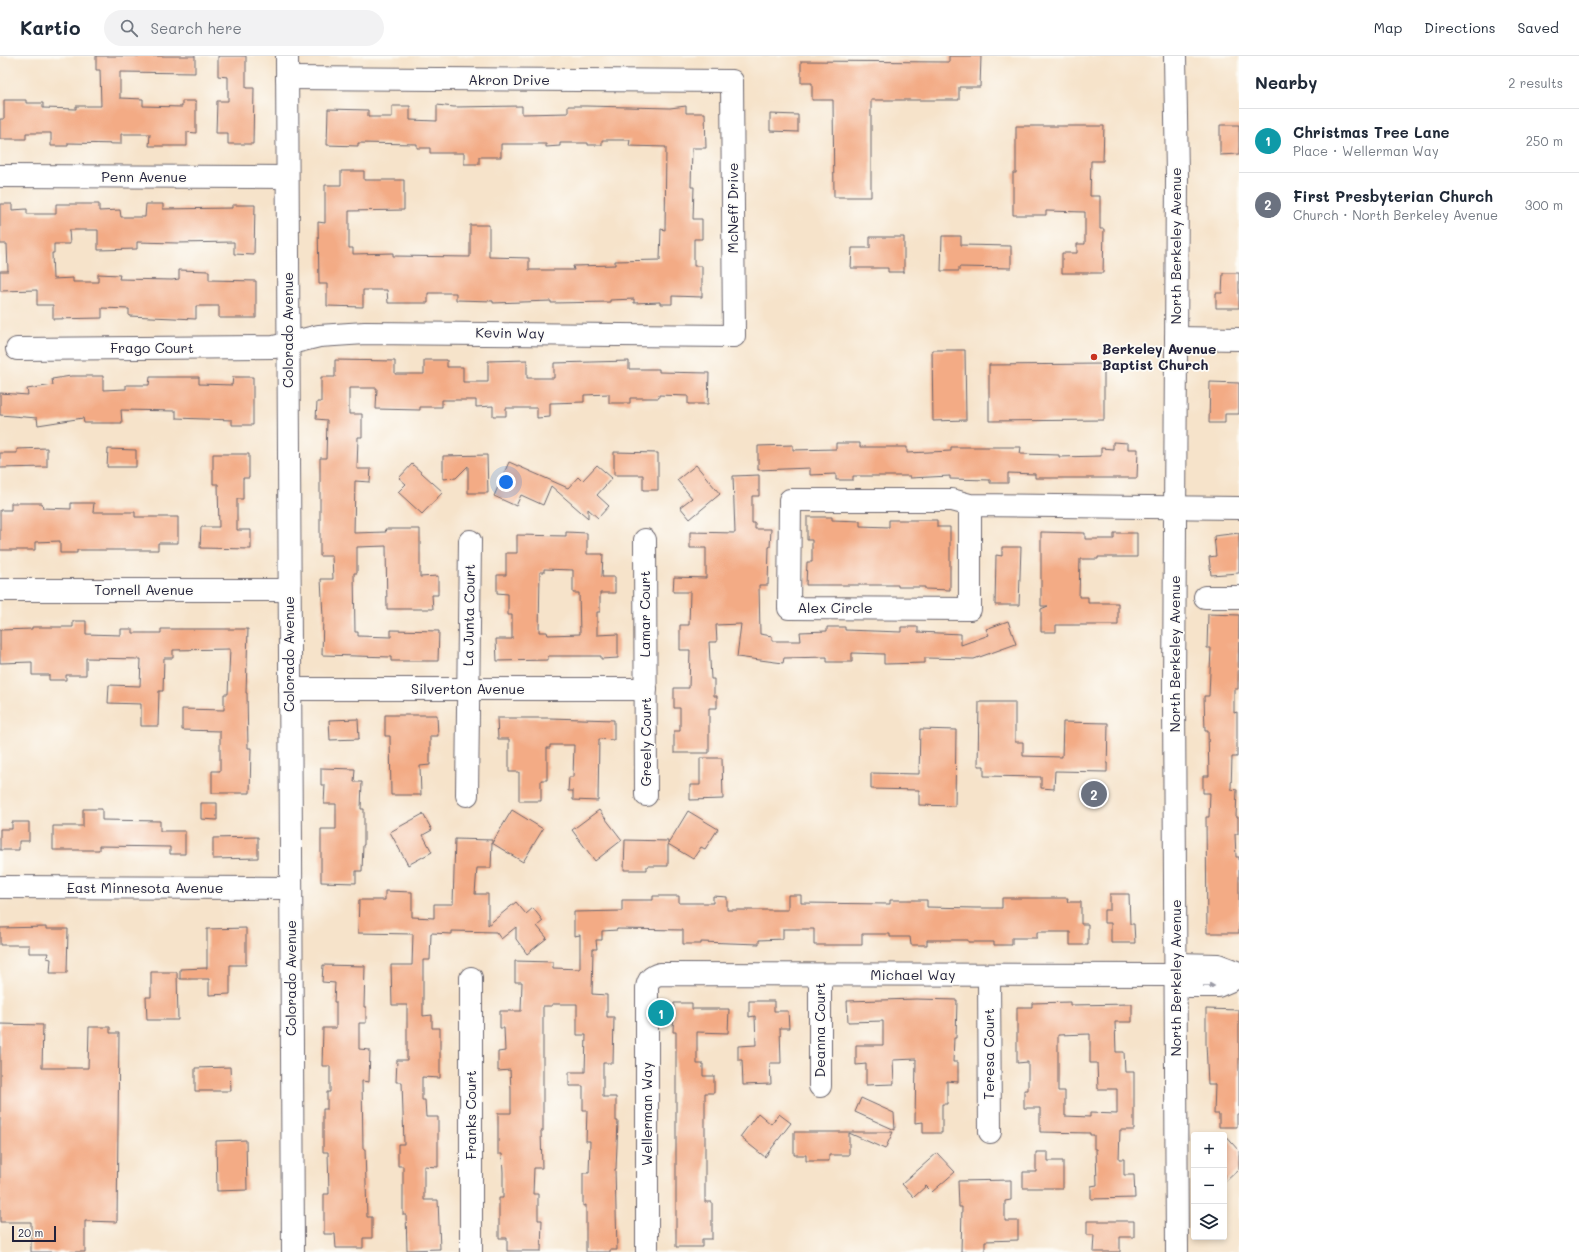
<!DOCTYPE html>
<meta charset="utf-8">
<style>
:root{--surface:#fff;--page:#f2f2f3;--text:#1f2937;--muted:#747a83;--line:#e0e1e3;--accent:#111827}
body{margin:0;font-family:Mali,sans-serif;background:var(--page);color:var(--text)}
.controls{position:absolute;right:12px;bottom:12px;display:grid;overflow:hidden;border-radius:4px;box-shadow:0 2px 6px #0003}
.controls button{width:36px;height:36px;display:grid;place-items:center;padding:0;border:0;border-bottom:1px solid var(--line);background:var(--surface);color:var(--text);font:20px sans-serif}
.scale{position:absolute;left:12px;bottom:10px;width:44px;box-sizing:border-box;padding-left:4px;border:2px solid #22223b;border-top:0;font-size:11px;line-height:14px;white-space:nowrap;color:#22223b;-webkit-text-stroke:3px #fdfcf7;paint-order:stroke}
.you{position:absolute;left:506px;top:426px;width:14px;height:14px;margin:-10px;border:3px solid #fff;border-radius:50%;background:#1a73e8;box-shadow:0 0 0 6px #1a73e833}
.badge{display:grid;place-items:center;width:26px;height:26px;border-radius:50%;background:var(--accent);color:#fff;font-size:13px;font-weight:700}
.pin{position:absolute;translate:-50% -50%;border:2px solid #fff;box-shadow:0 1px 4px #0006}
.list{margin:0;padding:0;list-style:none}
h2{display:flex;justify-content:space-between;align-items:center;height:52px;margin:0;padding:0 16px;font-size:17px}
h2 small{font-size:13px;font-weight:400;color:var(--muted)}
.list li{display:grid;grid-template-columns:26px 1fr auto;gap:12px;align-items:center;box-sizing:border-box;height:64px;padding:0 16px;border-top:1px solid var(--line)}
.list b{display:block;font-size:15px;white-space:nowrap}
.list p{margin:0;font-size:13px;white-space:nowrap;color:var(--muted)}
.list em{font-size:13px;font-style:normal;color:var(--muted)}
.icon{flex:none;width:22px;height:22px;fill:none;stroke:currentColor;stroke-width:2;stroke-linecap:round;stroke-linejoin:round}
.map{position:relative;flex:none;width:1239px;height:1196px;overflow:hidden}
header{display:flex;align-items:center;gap:24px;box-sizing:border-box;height:56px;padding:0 20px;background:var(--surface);border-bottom:1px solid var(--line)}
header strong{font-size:19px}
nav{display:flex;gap:22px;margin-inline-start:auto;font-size:14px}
.search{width:280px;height:36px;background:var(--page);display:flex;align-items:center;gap:10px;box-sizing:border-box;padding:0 14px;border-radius:22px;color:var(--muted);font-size:15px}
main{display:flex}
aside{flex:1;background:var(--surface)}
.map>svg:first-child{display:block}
</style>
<header>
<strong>Kartio</strong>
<div class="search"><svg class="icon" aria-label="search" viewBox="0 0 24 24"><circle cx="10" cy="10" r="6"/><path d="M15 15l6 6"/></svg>Search here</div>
<nav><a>Map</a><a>Directions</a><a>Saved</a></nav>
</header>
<main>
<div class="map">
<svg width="1239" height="1196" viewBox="0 0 1239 1196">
<rect width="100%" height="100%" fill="#fdfcf7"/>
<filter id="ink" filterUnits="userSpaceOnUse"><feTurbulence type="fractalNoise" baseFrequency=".025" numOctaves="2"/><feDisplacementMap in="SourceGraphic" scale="8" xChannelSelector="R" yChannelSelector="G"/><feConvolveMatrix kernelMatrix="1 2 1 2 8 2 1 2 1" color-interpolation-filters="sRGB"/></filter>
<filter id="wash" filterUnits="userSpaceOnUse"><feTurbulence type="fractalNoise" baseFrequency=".012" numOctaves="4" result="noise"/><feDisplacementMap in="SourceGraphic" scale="16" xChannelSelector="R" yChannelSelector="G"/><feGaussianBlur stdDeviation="0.9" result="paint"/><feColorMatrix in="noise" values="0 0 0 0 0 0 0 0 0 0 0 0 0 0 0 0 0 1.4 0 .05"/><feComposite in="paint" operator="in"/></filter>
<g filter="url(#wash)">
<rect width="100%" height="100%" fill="#f6e3ca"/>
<g id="blocks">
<g fill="#f3ab85" fill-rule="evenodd">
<polygon points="96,0 195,0 195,17 120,16 120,42 143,43 143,50 182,51 182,45 196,45 196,77 187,76 187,90 149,90 150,78 121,78 121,88 68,87 68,90 51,90 51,77 26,77 26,83 0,83 0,63 4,63 4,44 26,44 26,47 43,47 43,52 76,53 76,50 101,50 100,14 96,14"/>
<polygon points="218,0 246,0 246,32 254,32 253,88 228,88 228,77 216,77 217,45 228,45 228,21 218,20"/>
<polygon points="949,0 981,0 980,31 959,31 959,44 871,44 871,141 834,141 833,44 812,44 812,27 801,27 801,5 949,6"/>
<polygon points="437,49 454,51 522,50 522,58 568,57 568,50 586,50 670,52 686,50 686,57 705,57 706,92 692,92 691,131 694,131 693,163 702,163 702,183 694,183 694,210 702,210 702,241 672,240 672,248 660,248 660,246 634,247 634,243 610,244 610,246 551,247 551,245 493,247 493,245 456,244 456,237 428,237 428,247 388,247 387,234 363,234 363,251 327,250 327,228 319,228 318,166 325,167 325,129 341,129 341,115 364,115 364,124 404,124 404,154 349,155 349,192 353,192 353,198 393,197 393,200 470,201 470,169 489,169 489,201 529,202 529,214 574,214 573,210 615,209 615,205 660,204 661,173 665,174 666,91 629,90 630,84 602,84 602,89 588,89 588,87 560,87 560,90 546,91 546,88 501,88 501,101 479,101 479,108 464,108 464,97 430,97 430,92 417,92 417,88 358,87 358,90 327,89 328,53 368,54 368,61 392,61 392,50 410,50 410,64 437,65"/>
<polygon points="770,58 798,59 798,76 770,75"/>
<polygon points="1220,69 1239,69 1239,98 1220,99"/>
<polygon points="1016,70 1104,70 1103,105 1091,105 1090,140 1100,140 1100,173 1104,173 1103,217 1062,217 1062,197 1077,197 1077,188 1085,188 1085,156 1046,155 1046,159 1013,159 1013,117 1016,117"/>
<polygon points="0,148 12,148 12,154 27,153 27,158 56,158 56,148 99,148 99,155 120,154 121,161 145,161 146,148 163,148 163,153 232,152 232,149 255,149 254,199 234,198 234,186 177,187 137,186 137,193 98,194 98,174 69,174 70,188 54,188 54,197 52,197 53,223 73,222 73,226 98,226 98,218 120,219 119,223 172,224 179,223 179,214 209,215 209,224 256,225 256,262 219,262 219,250 196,250 196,263 129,260 129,253 102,252 102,262 53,263 53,249 37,249 37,234 0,235 0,215 8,215 7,188 0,188"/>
<polygon points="942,180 961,180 961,189 1011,190 1011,212 959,211 959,215 941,215"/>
<polygon points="870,181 904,181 904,216 888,216 888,212 851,212 852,192 870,192"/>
<polygon points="1223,217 1239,217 1239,252 1216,252 1216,237 1222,237"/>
<polygon points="932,294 965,294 966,364 933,365"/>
<polygon points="335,304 395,305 395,318 424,318 424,304 447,304 447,311 463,311 463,326 488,326 488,305 527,304 527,322 554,322 554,307 629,305 629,313 659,313 659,316 709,317 708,348 688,348 688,340 659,339 659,342 630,342 630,347 609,347 609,338 584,339 584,346 550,347 550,361 537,362 537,352 506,352 506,360 493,360 493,350 476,351 476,344 442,344 442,351 420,351 420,354 376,353 377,332 349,332 349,358 362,358 362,381 358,381 357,413 371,413 370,426 355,425 354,477 386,476 385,473 420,473 420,521 438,520 438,539 432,539 433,553 387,553 386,490 357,491 357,517 354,517 355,576 358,576 358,580 391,581 391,574 439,575 438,605 391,605 391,601 322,599 323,561 321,523 333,523 332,500 320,500 320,402 326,402 327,364 316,363 317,346 321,346 321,321 335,321"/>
<polygon points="1104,308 1104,364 989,365 989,309"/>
<polygon points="71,320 103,320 103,334 126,333 126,329 149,329 150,321 199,321 199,328 232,329 233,321 253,321 253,369 232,369 232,364 176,362 176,355 121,354 122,367 84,367 83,362 38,369 37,362 0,359 0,337 28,339 27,333 53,329 52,323"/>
<polygon points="1210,326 1239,327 1239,358 1225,358 1225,367 1209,367"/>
<polygon points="1113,386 1128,387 1128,393 1138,393 1137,422 1035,422 1035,418 1008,417 1008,427 990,427 990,424 950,423 950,420 910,422 910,420 853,420 853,424 836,424 836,418 810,419 810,412 758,414 758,390 793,389 793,394 836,393 836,387 860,387 860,391 907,391 907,397 951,395 951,391 1021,391 1020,398 1059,399 1059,401 1101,400 1101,392 1113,393"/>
<polygon points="47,392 47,411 0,412 0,397 17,397 17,393"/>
<polygon points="108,393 136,394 136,411 107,411"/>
<polygon points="614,396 658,397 658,434 643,434 643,419 614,419"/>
<polygon points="213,398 249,398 249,422 243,422 243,443 237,443 237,474 251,474 251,493 200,492 201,471 219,471 218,428 213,428"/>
<polygon points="487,399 488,437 468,437 468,410 456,422 443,423 443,400"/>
<polygon points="509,406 568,432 578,421 582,425 597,409 612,422 597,439 609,450 598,462 588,453 588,462 551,430 543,449 521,439 516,450 494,440"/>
<polygon points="412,408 443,436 422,458 398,436 406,428 399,422"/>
<polygon points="696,409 720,438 690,463 680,451 692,442 677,424"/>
<polygon points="759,419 759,440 752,440 752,467 755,467 755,473 771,473 770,491 769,491 768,529 759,529 760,578 772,580 772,585 801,585 800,576 827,575 827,571 845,571 845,574 901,576 901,571 918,571 918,576 961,578 961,589 989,579 986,573 1008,565 1016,588 974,603 925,602 925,607 884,608 884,598 852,597 852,606 827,606 827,601 784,602 783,607 737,601 741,568 716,569 717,586 709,586 711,623 714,623 714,640 717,640 717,652 709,652 709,697 674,697 674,675 680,675 680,652 674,652 674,632 689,632 690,594 680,594 680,569 689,569 690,536 673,536 674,521 706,522 706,492 690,492 690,476 735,477 733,420"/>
<polygon points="11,447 42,447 43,452 71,453 71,447 94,447 93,456 135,456 135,461 178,461 178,487 158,487 158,494 77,494 77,497 60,497 60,485 35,486 35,494 0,494 0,454 11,454"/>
<polygon points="807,461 832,461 832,464 860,465 860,470 889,471 889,464 937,464 937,471 950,471 950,534 925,533 925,531 898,531 898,529 806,529 807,506 812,506 812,484 807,484"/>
<path d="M 566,476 L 587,477 L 587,498 L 603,498 L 602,521 L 615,521 L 615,537 L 600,537 L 600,556 L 597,556 L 597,579 L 618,578 L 618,602 L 601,603 L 601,600 L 548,600 L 548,604 L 497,605 L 496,583 L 512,583 L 512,559 L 508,559 L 508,538 L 497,537 L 497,519 L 506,519 L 506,497 L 517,497 L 517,479 L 566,480 ZM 544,513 L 573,514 L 573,537 L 579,537 L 580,578 L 548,579 L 547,576 L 539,576 L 540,516 L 544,516 Z"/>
<polygon points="1041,476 1085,477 1085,483 1114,483 1114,477 1137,477 1137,501 1098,501 1098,503 1080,503 1079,541 1088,541 1088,547 1118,547 1118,569 1056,569 1056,576 1041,576 1041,553 1048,550 1041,550"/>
<polygon points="1239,477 1239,517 1211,519 1209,501 1216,500 1214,480"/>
<polygon points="1002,491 1021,491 1019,549 995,549 996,499 1002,500"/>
<polygon points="1208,558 1239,559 1238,633 1234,633 1234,657 1237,656 1237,701 1232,701 1231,733 1237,734 1236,761 1238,761 1238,778 1235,778 1236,801 1239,801 1239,877 1207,877 1206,761 1209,761 1210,737 1203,737 1203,720 1209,720 1208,675 1205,675 1204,640 1209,640 1211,592 1207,592"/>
<polygon points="73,565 86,565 86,578 121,579 121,573 133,573 133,577 161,577 161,573 248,573 246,637 247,637 248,692 251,692 250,737 212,737 212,715 220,715 220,675 182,674 182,653 224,654 224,638 228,638 230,593 173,594 173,602 164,602 163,635 159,635 158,670 141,670 141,648 108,647 109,629 140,630 141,603 86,602 86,619 66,619 66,624 49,624 49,619 32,619 32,606 0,607 0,574 32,573 32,571 73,571"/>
<polygon points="979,646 1015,646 1015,686 1023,686 1023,700 1062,701 1063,666 1108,667 1107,716 1055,715 1054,733 1041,732 1041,721 984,720 984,710 978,710"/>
<polygon points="385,659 437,659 438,680 430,680 430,709 420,710 421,739 391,739 390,680 385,680"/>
<polygon points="497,662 550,662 614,664 614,684 599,683 598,745 573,744 573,735 568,735 569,721 573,721 574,689 550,689 550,692 547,692 547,724 541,724 541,745 519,745 519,716 509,716 509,683 498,683"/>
<polygon points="358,663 359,683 330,684 329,664"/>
<polygon points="920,673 956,674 955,750 919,749 919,734 871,733 871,717 919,718"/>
<polygon points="700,702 722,702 723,743 690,744 690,729 700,729"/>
<polygon points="321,712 355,713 354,726 362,726 361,753 364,753 364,789 363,789 362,815 356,815 356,827 321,826 321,773 336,773 336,748 324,748 325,729 321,729"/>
<polygon points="201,747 217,747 217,764 201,763"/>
<polygon points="83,753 102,753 102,764 160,765 160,775 185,775 185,798 170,798 170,791 99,790 99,794 53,794 53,770 83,770"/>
<polygon points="512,754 543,773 523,806 492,787 491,812 477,812 475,838 488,838 488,869 516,846 526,858 533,852 543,865 537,870 547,882 527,898 516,883 516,871 501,883 496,876 452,875 452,878 431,877 430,904 423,904 423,960 432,959 432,972 440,972 440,1022 422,1021 422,1044 425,1044 426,1061 438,1061 438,1111 424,1110 424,1144 438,1144 440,1193 407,1194 406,1159 403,1159 403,1110 398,1110 398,1088 404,1088 402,1026 396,1026 397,1004 407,1004 407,949 392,949 391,909 412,909 413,878 358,877 359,844 385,844 385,835 412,836 412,861 434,862 434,848 453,848 455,783 492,784 492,787"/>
<polygon points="599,754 622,784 595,805 572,774"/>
<polygon points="688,755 718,773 705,793 701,791 693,803 668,788"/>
<polygon points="423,758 432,774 423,779 432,796 408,809 390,776"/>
<polygon points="12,766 29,766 29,785 19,785 19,794 0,794 0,773 12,773"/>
<polygon points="258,781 258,802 213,803 213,782"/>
<polygon points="625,784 668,785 668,810 647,810 647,814 624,814"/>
<polygon points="1110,838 1129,838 1130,868 1134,868 1135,887 1111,887 1111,867 1104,867 1104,854 1110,854"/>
<polygon points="788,839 801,839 801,847 890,848 890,844 927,844 927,851 975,852 1002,852 1002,842 1068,842 1067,846 1081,846 1081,868 1088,868 1088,889 1070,889 1070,876 1037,876 1037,882 1012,882 1012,889 994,889 994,886 968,886 968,884 927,884 927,889 911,889 910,881 890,881 890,878 862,878 862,889 814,889 814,873 783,873 783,883 759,884 759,888 701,886 701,888 683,888 683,874 617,873 617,874 602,875 602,884 596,884 597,893 593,893 592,938 607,939 607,961 614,961 613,1007 603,1007 603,1041 616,1041 616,1065 618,1065 616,1113 615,1113 617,1194 610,1194 610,1196 586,1196 586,1149 583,1150 583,1117 589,1117 590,1085 586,1085 587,1054 583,1054 583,1030 569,1030 569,1016 585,1016 586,979 577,979 577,948 552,948 552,950 543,950 543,1075 541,1075 542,1112 534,1112 533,1138 538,1138 538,1164 542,1164 541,1195 507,1195 507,1182 499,1182 499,1142 503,1142 503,1116 502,1098 498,1098 498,1057 511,1057 511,1034 510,1014 498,1015 498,996 505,995 504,972 500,972 500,955 521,955 522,926 515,926 515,905 553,906 553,912 580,913 580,879 574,880 574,856 622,855 622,844 653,844 653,840 679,840 679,847 713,847 713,840 727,841 727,854 788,854"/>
<polygon points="46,871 46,873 68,873 67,917 50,917 51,903 47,902 48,897 29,897 29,889 0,889 0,872"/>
<polygon points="246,872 246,909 230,909 230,938 209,939 209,923 180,923 180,913 207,912 207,873"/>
<polygon points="323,909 365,910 364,951 366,951 366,967 359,967 359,993 370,994 369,1026 362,1025 363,1093 365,1093 367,1161 372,1161 372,1182 363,1182 363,1192 336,1192 335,1178 324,1178 324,1138 329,1138 328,1096 323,1096 323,1053 327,1053 327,1036 330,1036 330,1010 322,1010 323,972 336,972 336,946 334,946 335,927 322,926"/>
<polygon points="151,916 177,916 178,964 147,964 146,941 151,941"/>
<polygon points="916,943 957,944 956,982 954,982 953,1006 958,1006 958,1026 947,1025 947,1048 942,1048 942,1077 923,1077 923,1066 915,1067 916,1003 893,1004 894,1028 866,1029 866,1008 856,1009 856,989 883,989 883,965 848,966 847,945"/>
<polygon points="749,945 774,945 774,955 788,955 789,972 780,972 781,1007 770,1007 771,1028 743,1029 742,1004 738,1004 738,990 756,989 755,960 749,961"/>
<path d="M 1070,946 L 1070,949 L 1132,948 L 1132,966 L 1115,966 L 1116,996 L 1124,996 L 1125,1016 L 1134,1016 L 1134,1074 L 1120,1074 L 1119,1103 L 1124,1103 L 1124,1119 L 1134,1119 L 1135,1142 L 1091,1143 L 1091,1130 L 1097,1129 L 1096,1093 L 1094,1093 L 1094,1079 L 1090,1079 L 1090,1077 L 1040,1076 L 1040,1052 L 1024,1052 L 1024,1034 L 1028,1034 L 1028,1006 L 1017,1007 L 1017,951 L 1032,951 L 1032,947 ZM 1090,978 L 1090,1007 L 1097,1007 L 1098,1033 L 1117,1033 L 1117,1058 L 1090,1057 L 1090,1061 L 1065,1060 L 1065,1035 L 1058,1035 L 1058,979 Z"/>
<polygon points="674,947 692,947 692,953 729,953 728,977 697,976 697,1008 703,1008 703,1020 714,1020 714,1037 705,1037 705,1146 712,1146 712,1183 702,1183 702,1191 676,1191 676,976 673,976"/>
<polygon points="1206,953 1239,954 1239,1058 1237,1058 1237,1071 1219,1071 1219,1058 1214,1058 1215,1028 1208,1028 1206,987"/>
<polygon points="0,968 43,969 42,1012 88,1012 89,971 110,971 110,977 119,977 117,1166 85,1165 85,1196 31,1196 31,1166 0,1166"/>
<polygon points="230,1011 231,1035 195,1035 195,1012"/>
<polygon points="861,1042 894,1057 895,1074 855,1056"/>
<polygon points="758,1057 771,1068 779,1058 791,1067 765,1101 740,1081"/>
<polygon points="794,1076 893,1076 885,1093 849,1077 849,1099 829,1099 829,1105 806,1105 806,1099 794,1099"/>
<polygon points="1224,1078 1239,1095 1239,1113 1224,1127"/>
<polygon points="246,1084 247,1134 217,1135 216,1085"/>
<polygon points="1036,1096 1048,1096 1048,1105 1063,1105 1063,1132 1023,1132 1023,1116 1036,1116"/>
<polygon points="937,1097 955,1116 932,1136 926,1130 914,1141 902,1128"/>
<polygon points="1011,1124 1011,1144 1005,1145 1005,1165 1018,1165 1018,1184 985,1185 985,1196 961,1196 962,1151 959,1151 958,1125"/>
<polygon points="1087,1165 1134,1165 1134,1181 1120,1181 1120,1196 1093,1196 1094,1179 1087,1179"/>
</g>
</g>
</g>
<g filter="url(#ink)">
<use href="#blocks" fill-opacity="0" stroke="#6c666d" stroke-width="1"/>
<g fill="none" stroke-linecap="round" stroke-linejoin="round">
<defs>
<g id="minor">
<polyline points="287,0 293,1196"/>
<polyline points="1175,0 1177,120 1174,640 1177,1196"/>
<polyline points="0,120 287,121"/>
<polyline points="1176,282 1239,283"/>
<polyline points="17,293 274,291 319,280 365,277 734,280 732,25 287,22"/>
<polyline points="970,449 970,553 789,552 790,444 952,444 970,449 1239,452"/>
<polyline points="645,484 646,739"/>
<polyline points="0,534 289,534"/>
<polyline points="1205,541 1239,541"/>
<polyline points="290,633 646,633"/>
<polyline points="467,739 470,485"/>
<polyline points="0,831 290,832"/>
<polyline points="1176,908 1218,909 1239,917"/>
<polyline points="820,919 820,1030"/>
<polyline points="989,919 990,1076"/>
<polyline points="471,922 471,1196"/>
<polyline points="1176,930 1218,930 1239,921"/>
<path d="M 647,1196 L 647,932 C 648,923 652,920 660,918 L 1176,919"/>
</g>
</defs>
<use href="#minor" stroke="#6c666d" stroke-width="24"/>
<use href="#minor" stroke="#fff" stroke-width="22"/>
</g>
<defs><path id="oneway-solid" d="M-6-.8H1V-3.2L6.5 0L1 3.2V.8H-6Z"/></defs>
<use fill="#9c9ca7" href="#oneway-solid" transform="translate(1209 930)"/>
</g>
<circle fill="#c8321e" stroke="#fdfcf7" stroke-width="1.5" cx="1094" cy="301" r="4"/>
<g text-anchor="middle" stroke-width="3.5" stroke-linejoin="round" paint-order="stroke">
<g font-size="14" fill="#22223b" stroke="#fdfcf7">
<text x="509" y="29">Akron Drive</text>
<text x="144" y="126">Penn Avenue</text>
<text transform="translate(733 152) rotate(-90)" y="5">McNeff Drive</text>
<text transform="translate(1176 190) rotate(-90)" y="5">North Berkeley Avenue</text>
<text transform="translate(288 274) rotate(-90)" y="5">Colorado Avenue</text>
<text transform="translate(510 277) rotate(1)" y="5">Kevin Way</text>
<text x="152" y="297">Frago Court</text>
<text x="144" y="539">Tornell Avenue</text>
<text x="835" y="557">Alex Circle</text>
<text transform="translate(645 558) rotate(-90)" y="5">Lamar Court</text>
<text transform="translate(469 559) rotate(-89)" y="5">La Junta Court</text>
<text transform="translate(289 598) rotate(-90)" y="5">Colorado Avenue</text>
<text transform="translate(1175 598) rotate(-90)" y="5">North Berkeley Avenue</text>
<text x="468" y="638">Silverton Avenue</text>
<text transform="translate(646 686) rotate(-90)" y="5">Greely Court</text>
<text x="145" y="837">East Minnesota Avenue</text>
<text x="913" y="924">Michael Way</text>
<text transform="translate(291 922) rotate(-90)" y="5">Colorado Avenue</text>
<text transform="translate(1176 922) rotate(-90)" y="5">North Berkeley Avenue</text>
<text transform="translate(820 974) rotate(-90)" y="5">Deanna Court</text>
<text transform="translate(989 998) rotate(-90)" y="5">Teresa Court</text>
<text transform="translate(647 1058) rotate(-90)" y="5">Wellerman Way</text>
<text transform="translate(471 1059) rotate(-90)" y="5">Franks Court</text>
</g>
<g font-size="14" font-weight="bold" fill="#22223b" stroke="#fdfcf7" text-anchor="start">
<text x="1102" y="298">Berkeley Avenue<tspan x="1102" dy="16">Baptist Church</tspan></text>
</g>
</g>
</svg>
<div class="controls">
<button>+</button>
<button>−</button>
<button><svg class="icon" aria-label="layers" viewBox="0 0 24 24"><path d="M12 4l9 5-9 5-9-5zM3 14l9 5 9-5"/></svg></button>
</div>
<div class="scale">20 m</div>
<div class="you"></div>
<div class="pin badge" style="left:661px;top:957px;background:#0f9aa8">1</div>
<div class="pin badge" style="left:1094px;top:738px;background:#6b7280">2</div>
</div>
<aside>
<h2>Nearby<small>2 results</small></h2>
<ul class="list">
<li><span class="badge" style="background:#0f9aa8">1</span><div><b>Christmas Tree Lane</b><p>Place · Wellerman Way</p></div><em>250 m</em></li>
<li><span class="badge" style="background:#6b7280">2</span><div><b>First Presbyterian Church</b><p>Church · North Berkeley Avenue</p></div><em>300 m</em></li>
</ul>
</aside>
</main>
